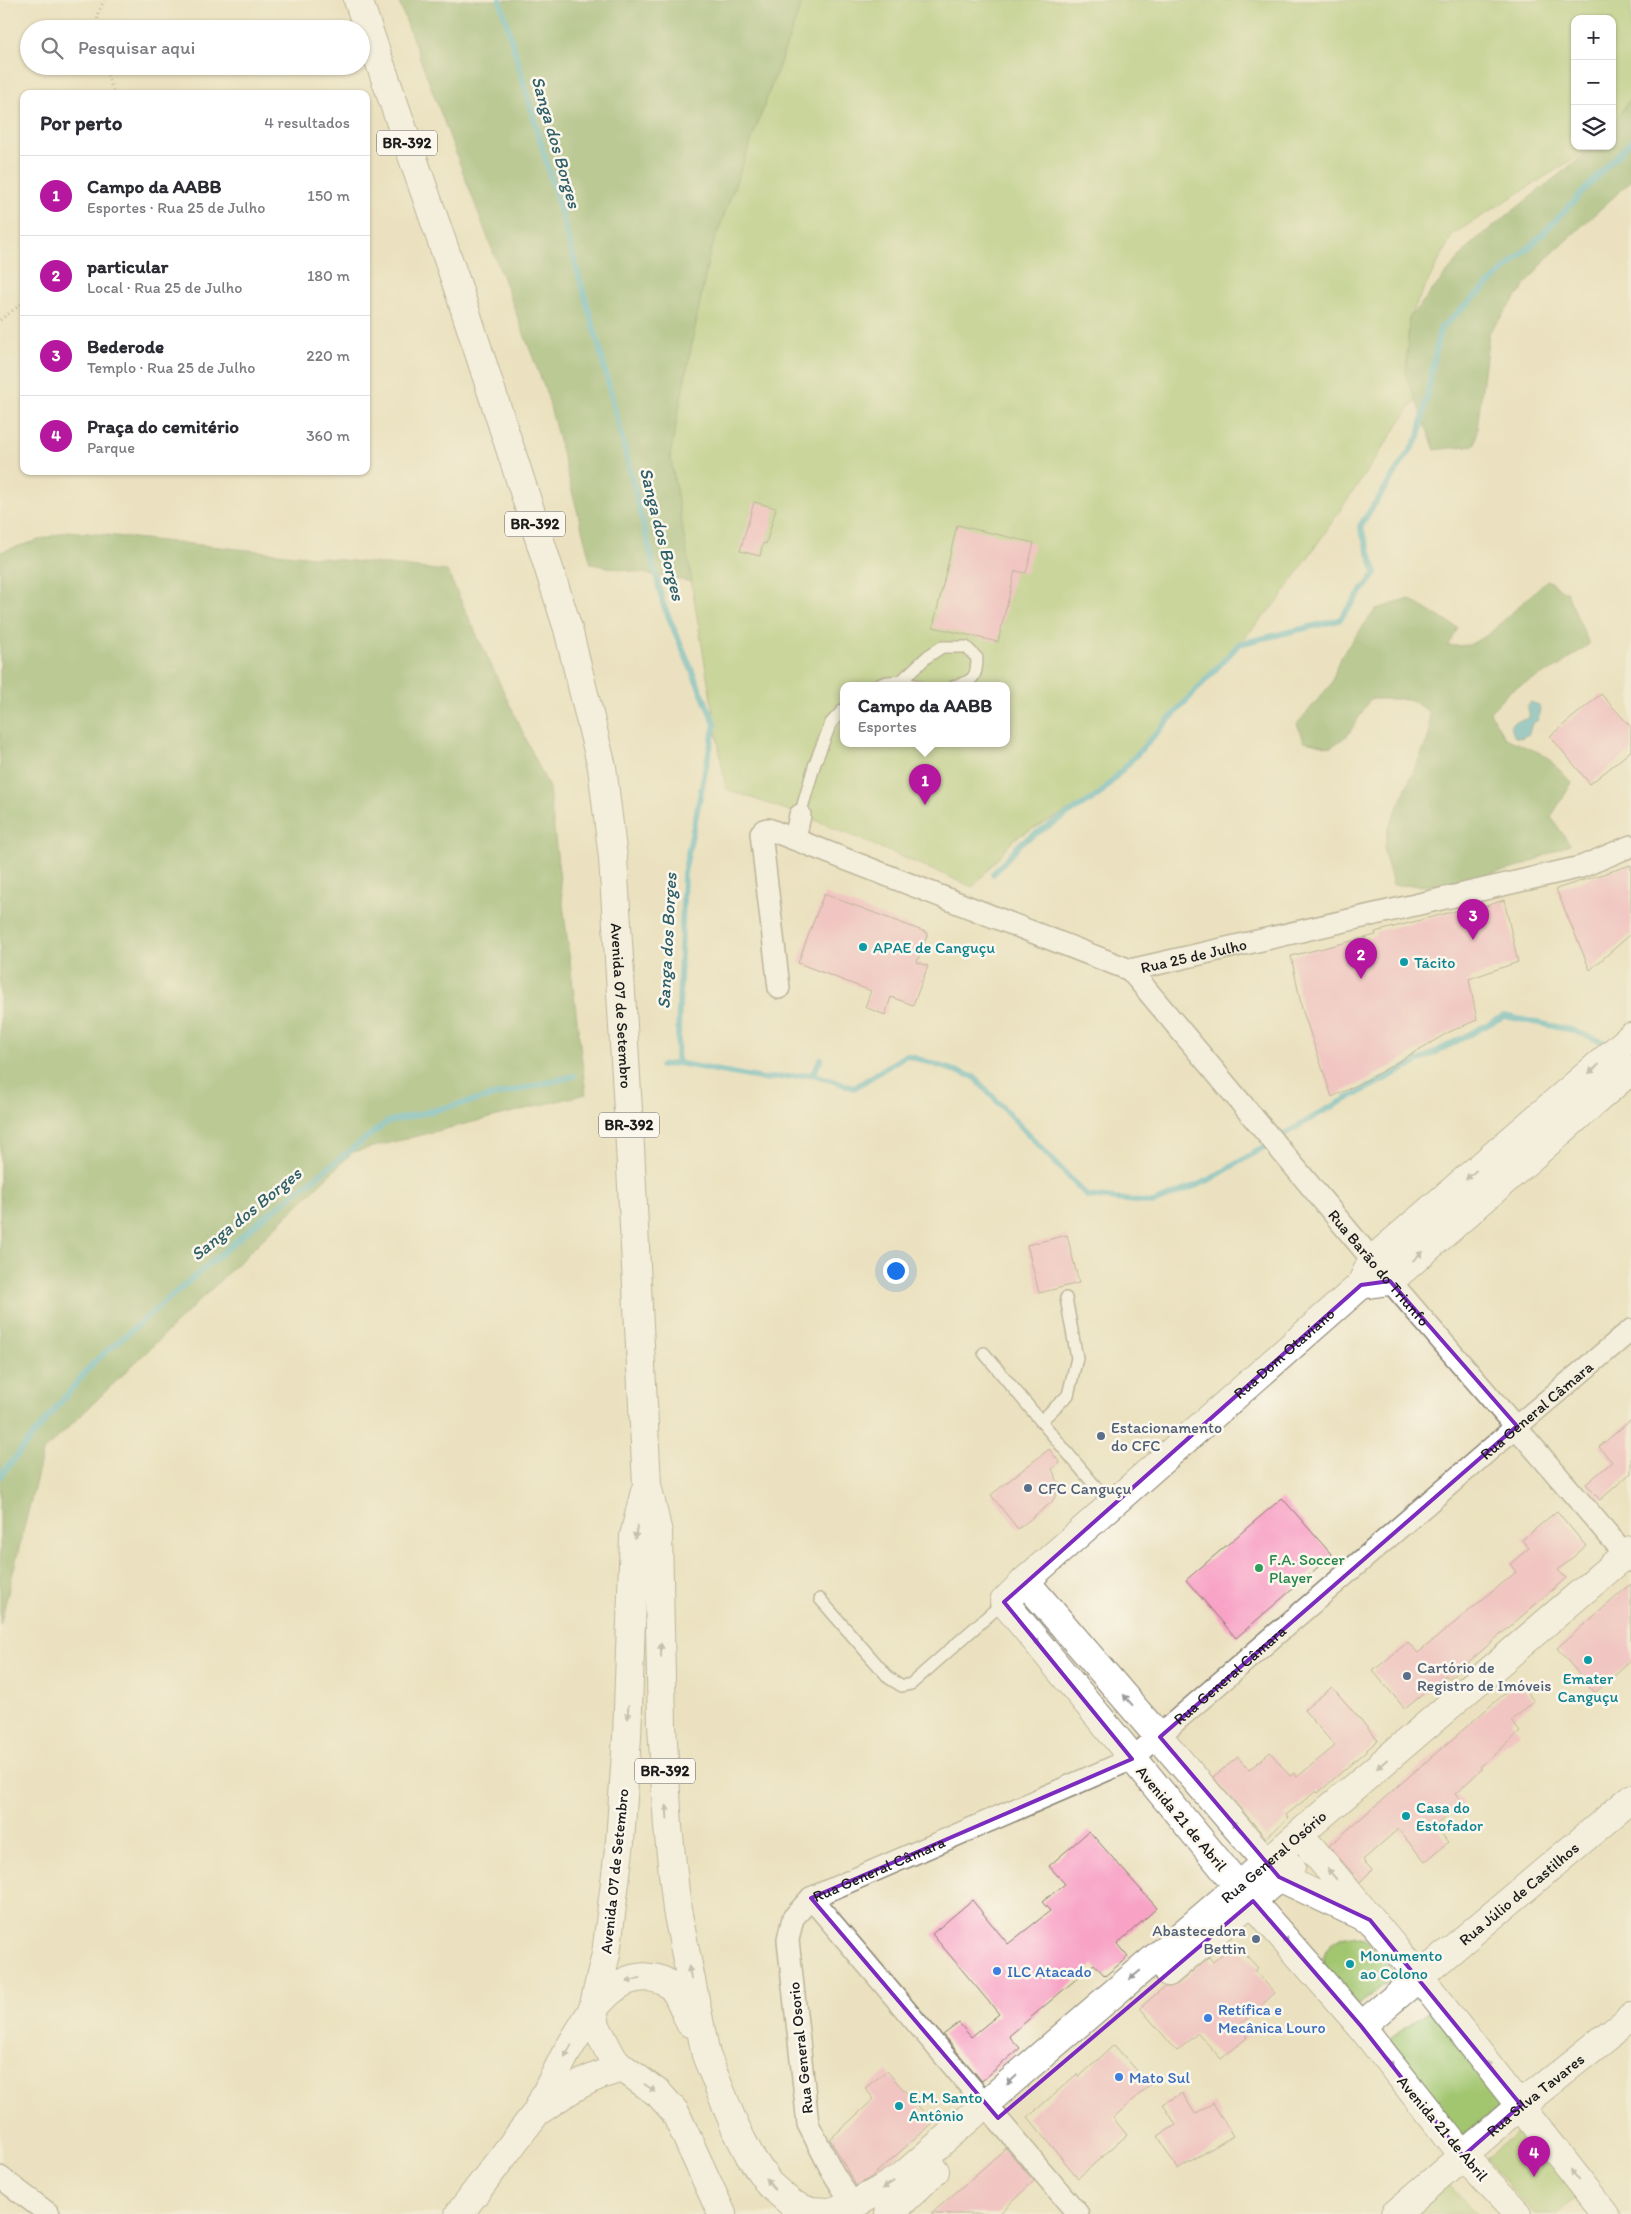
<!DOCTYPE html>
<html lang="pt">
<meta charset="utf-8">
<style>
:root{--surface:#fff;--page:#f2f2f3;--text:#2b2b33;--muted:#7c7c81;--line:#e1e1e2;--accent:#b5179e}
body{margin:0;font-family:Itim,sans-serif;background:var(--page);color:var(--text)}
.controls{position:absolute;right:15px;top:15px;display:grid;overflow:hidden;border-radius:10px;box-shadow:0 1px 4px #0004}
.controls button{width:45px;height:45px;display:grid;place-items:center;padding:0;border:0;border-bottom:1px solid var(--line);background:var(--surface);color:var(--text);font:25px sans-serif}
.you{position:absolute;left:895px;top:1270px;width:18px;height:18px;margin:-12px;border:4px solid #fff;border-radius:50%;background:#1a73e8;box-shadow:0 0 0 8px #1a73e833}
.badge{display:grid;place-items:center;width:32px;height:32px;border-radius:50%;background:var(--accent);color:#fff;font-size:16px;font-weight:700}
.pin{position:absolute;translate:-50% -41px;filter:drop-shadow(0 1px 2px #0008)}
.pin::after{content:'';position:absolute;top:26px;width:18px;height:15px;background:inherit;clip-path:polygon(0 0,100% 0,50% 100%)}
.popup{position:absolute;left:840px;top:682px;width:170px;height:65px;box-sizing:border-box;display:grid;place-content:center;border-radius:10px;background:var(--surface);filter:drop-shadow(0 1px 4px #0005);font-size:16px;white-space:nowrap;color:var(--muted)}
.popup b{font-size:19px;color:var(--text)}
.popup::after{content:'';position:absolute;left:50%;top:100%;margin-left:-10px;border:10px solid transparent;border-top-color:var(--surface)}
.list{margin:0;padding:0;list-style:none}
h2{display:flex;justify-content:space-between;align-items:center;height:65px;margin:0;padding:0 20px;font-size:21px}
h2 small{font-size:16px;font-weight:400;color:var(--muted)}
.list li{display:grid;grid-template-columns:32px 1fr auto;gap:15px;align-items:center;box-sizing:border-box;height:80px;padding:0 20px;border-top:1px solid var(--line)}
.list b{display:block;font-size:19px;white-space:nowrap}
.list p{margin:0;font-size:16px;white-space:nowrap;color:var(--muted)}
.list em{font-size:16px;font-style:normal;color:var(--muted)}
.icon{flex:none;width:28px;height:28px;fill:none;stroke:currentColor;stroke-width:2;stroke-linecap:round;stroke-linejoin:round}
.map{position:relative;flex:none;width:1631px;height:2214px;overflow:hidden}
.search{position:absolute;background:var(--surface);box-shadow:0 1px 4px #0004;left:20px;top:20px;width:350px;height:55px;display:flex;align-items:center;gap:12px;box-sizing:border-box;padding:0 18px;border-radius:28px;color:var(--muted);font-size:19px}
.panel{position:absolute;background:var(--surface);box-shadow:0 1px 4px #0004;left:20px;top:90px;width:350px;height:385px;border-radius:10px}
.map>svg:first-child{display:block}
</style>
<div class="map">
<svg width="1631" height="2214" viewBox="0 0 1631 2214">
<rect width="100%" height="100%" fill="#fbf7ec"/>
<filter id="ink" filterUnits="userSpaceOnUse"><feTurbulence type="fractalNoise" baseFrequency=".02" numOctaves="2"/><feDisplacementMap in="SourceGraphic" scale="10" xChannelSelector="R" yChannelSelector="G"/><feConvolveMatrix kernelMatrix="1 2 1 2 8 2 1 2 1" color-interpolation-filters="sRGB"/></filter>
<filter id="wash" filterUnits="userSpaceOnUse"><feTurbulence type="fractalNoise" baseFrequency=".0096" numOctaves="4" result="noise"/><feDisplacementMap in="SourceGraphic" scale="20" xChannelSelector="R" yChannelSelector="G"/><feGaussianBlur stdDeviation="1.12" result="paint"/><feColorMatrix in="noise" values="0 0 0 0 0 0 0 0 0 0 0 0 0 0 0 0 0 1.4 0 .05"/><feComposite in="paint" operator="in"/></filter>
<g filter="url(#wash)">
<rect width="100%" height="100%" fill="#ebe1c0"/>
<g fill="#a2c670" stroke="#5f7146" fill-rule="evenodd">
<path d="M 803,0 L 1631,0 L 1631,98 L 1612,125 L 1612,19 L 1575,19 L 1575,146 L 1594,146 L 1453,234 L 1409,318 L 1406,375 L 1416,399 L 1279,600 L 1099,795 L 1015,838 L 973,887 L 810,818 L 726,789 L 670,455 L 709,256 ZM 844,686 L 1006,686 L 1006,744 L 844,744 Z"/>
<path d="M 1353,1935 L 1364,1938 L 1396,1975 L 1359,2005 C 1349,1994 1334,1982 1327,1969 C 1316,1950 1337,1936 1353,1935 Z"/>
<polygon points="1430,2009 1505,2104 1459,2138 1385,2043"/>
<polygon points="1527,2125 1579,2195 1557,2214 1534,2214 1486,2159"/>
<polygon points="1449,2185 1477,2214 1415,2214"/>
</g>
<g fill="#81ab62" stroke="#4e643f">
<polygon points="398,0 803,0 709,256 670,455 692,582 591,564 547,395"/>
<polygon points="1631,98 1631,181 1545,260 1489,333 1475,445 1435,450 1406,375 1409,318 1472,243 1595,146 1612,146 1612,125"/>
<polygon points="68,531 447,571 549,788 586,1094 353,1152 43,1452 0,1625 0,552"/>
<polygon points="1547,580 1567,593 1589,644 1558,667 1511,690 1490,712 1505,738 1545,755 1572,783 1551,817 1570,844 1517,868 1434,886 1393,885 1384,852 1388,829 1429,736 1429,712 1409,699 1370,699 1348,735 1331,747 1304,741 1297,724 1331,684 1340,657 1376,609 1409,599 1458,628 1448,646 1469,645 1489,634"/>
</g>
<path fill="#47b0c6" stroke="#326671" d="M 1531,702 L 1539,705 L 1540,709 L 1538,720 L 1532,724 L 1529,734 L 1521,738 L 1515,737 C 1505,720 1517,722 1529,718 L 1529,712 L 1526,706 Z"/>
<g fill="none" stroke-linecap="round" stroke-linejoin="round">
<g stroke="#47b0c6" stroke-width="6">
<polyline points="500,0 599,346 663,604 715,724 684,873 677,1063 661,1066"/>
<polyline points="993,874 1022,842 1099,795 1239,644 1339,620 1376,573 1360,526 1419,437 1440,329 1539,238 1631,141"/>
<polyline points="677,1063 764,1079 812,1074 821,1059"/>
<polyline points="812,1074 854,1088 906,1055 974,1077 1087,1196 1153,1203 1209,1180 1322,1112 1504,1016 1572,1030 1611,1045"/>
<polyline points="0,1476 93,1363 263,1218 387,1122 574,1076"/>
</g>
</g>
<g id="blocks">
<g fill="#f8a3c6">
<polygon points="754,502 776,508 766,544 763,543 760,556 740,551"/>
<polygon points="957,525 1034,543 1026,573 1015,571 998,642 933,627"/>
<polygon points="1601,694 1631,727 1631,751 1590,784 1550,736"/>
<polygon points="1631,865 1631,934 1590,970 1556,889"/>
<polygon points="824,894 928,933 917,962 928,966 913,1005 891,997 885,1015 865,1007 871,991 798,963"/>
<polygon points="1504,900 1518,962 1469,979 1477,1020 1449,1032 1369,1079 1332,1097 1302,1009 1291,956 1376,935 1375,932 1455,911 1480,908"/>
<polygon points="1067,1235 1079,1283 1039,1293 1027,1245"/>
<polygon points="1631,1420 1631,1473 1600,1500 1586,1484 1612,1462 1599,1447"/>
<polygon points="1049,1449 1060,1463 1052,1469 1058,1482 1056,1495 1052,1502 1018,1529 991,1495"/>
<polygon points="1282,1498 1332,1555 1236,1638 1186,1580"/>
<polygon points="1557,1511 1586,1546 1558,1570 1566,1578 1449,1679 1446,1675 1405,1709 1373,1671 1408,1642 1418,1653 1516,1572 1510,1564 1529,1548 1522,1540"/>
<polygon points="1631,1584 1631,1661 1595,1693 1557,1648"/>
<polygon points="1518,1682 1534,1701 1511,1721 1520,1732 1480,1767 1482,1769 1455,1794 1463,1803 1435,1826 1448,1842 1425,1862 1398,1829 1363,1860 1372,1870 1360,1882 1329,1846"/>
<polygon points="1332,1687 1378,1740 1318,1793 1316,1791 1286,1815 1288,1818 1266,1838 1213,1777 1238,1757 1249,1770 1270,1752 1290,1776 1294,1773 1297,1777 1335,1746 1304,1710"/>
<polygon points="1089,1831 1157,1908 1117,1944 1128,1957 1105,1976 1094,1964 1009,2036 1020,2048 982,2081 943,2035 959,2023 971,2037 999,2014 932,1934 972,1900 1008,1944 1050,1911 1042,1902 1065,1884 1049,1866"/>
<polygon points="1235,1943 1258,1968 1255,1971 1275,1993 1239,2026 1248,2037 1221,2059 1198,2033 1177,2051 1140,2008 1164,1987 1171,1987 1178,1984 1209,1957 1213,1962"/>
<polygon points="1114,2045 1150,2085 1113,2118 1127,2135 1078,2178 1028,2117 1077,2074 1079,2077"/>
<polygon points="887,2071 933,2123 870,2178 856,2186 830,2139 874,2099 865,2088"/>
<polygon points="1182,2093 1195,2114 1213,2103 1233,2136 1177,2169 1158,2136 1176,2125 1163,2104"/>
<polygon points="1006,2148 1034,2181 999,2214 931,2214"/>
</g>
</g>
</g>
<g filter="url(#ink)">
<use href="#blocks" fill-opacity="0" stroke="#847e6e" stroke-width="1"/>
<g fill="none" stroke-linecap="round" stroke-linejoin="round">
<defs>
<g id="service">
<path d="M 900,682 L 928,656 L 942,647 L 966,647 L 977,658 C 977,678 973,681 954,686"/>
<path d="M 877,686 C 890,678 905,683 919,686"/>
<polyline points="800,815 815,763 831,723 844,709"/>
<polyline points="984,1353 1111,1505"/>
<polyline points="1041,1421 1068,1395 1077,1358 1066,1298"/>
<polyline points="820,1599 889,1678 902,1686 911,1684 1004,1602"/>
</g>
<g id="minor">
<polyline points="795,839 800,815"/>
<path id="s1" d="M 1130,970 L 1390,1281 L 1631,1561"/>
<path id="s2" d="M 779,988 L 761,833 L 764,830 L 768,829 L 1130,970 L 1581,867 L 1631,846"/>
<polyline points="811,1898 1078,2214"/>
<polyline points="0,2177 49,2214"/>
<path id="s3" d="M 853,2205 L 832,2171 L 808,2124 L 788,1940 L 793,1918 L 811,1898 L 1132,1759 L 1517,1426 L 1631,1330"/>
</g>
<g id="tertiary">
<polyline points="1361,1285 1390,1281 1631,1070"/>
<polyline points="1025,1581 1279,1877 1370,1920"/>
<polyline points="1312,1849 1419,1977 1605,2214"/>
<path id="s4" d="M 1361,2026 L 1631,1799"/>
<path d="M 540,2110 C 569,2090 587,2077 623,2068"/>
<polyline points="459,2214 536,2113 565,2055 593,2009"/>
<path id="s5" d="M 1395,2214 L 1521,2105 L 1631,2017"/>
<path id="s6" d="M 1518,2214 L 1463,2156 L 1361,2026 L 1239,1887 L 1004,1602 L 1025,1581 L 1361,1285 L 1372,1260 L 1631,1037"/>
</g>
<g id="secondary">
<polyline points="1168,1972 1291,1867"/>
<path id="s7" d="M 810,2211 L 830,2212 L 853,2205 L 882,2189 L 905,2174 L 1023,2071 L 1631,1550"/>
<polyline points="889,2214 935,2171"/>
</g>
<g id="trunk">
<path id="s8" d="M 358,0 L 457,285 L 543,550 L 568,629 L 602,767 L 613,858 L 629,1127 L 647,1485 L 658,1533 L 662,1724 L 668,1827 L 677,1910 L 706,2055 L 735,2127 L 750,2156 L 769,2184 L 792,2204 L 815,2214"/>
<polyline points="645,1491 634,1536 627,1737 620,1842 606,1954 593,2009 596,2026 613,2059 623,2068 659,2094 675,2112 722,2214"/>
<path d="M 593,2009 C 599,2003 605,1995 612,1990 C 631,1974 664,1971 677,1994 C 682,2003 686,2013 690,2023"/>
</g>
</defs>
<use href="#service" stroke="#847e6e" stroke-width="14"/>
<use href="#minor" stroke="#847e6e" stroke-width="24"/>
<use href="#tertiary" stroke="#847e6e" stroke-width="30"/>
<use href="#secondary" stroke="#847e6e" stroke-width="30"/>
<use href="#trunk" stroke="#847e6e" stroke-width="30"/>
<g stroke="#847e6e" stroke-width="3" stroke-dasharray="1 4" stroke-linecap="butt">
<polyline points="97,29 98,14 104,0"/>
<polyline points="104,66 114,94"/>
<polyline points="0,320 24,302"/>
</g>
<use href="#service" stroke="#fff" stroke-width="11"/>
<use href="#minor" stroke="#fff" stroke-width="21"/>
<use href="#tertiary" stroke="#fff" stroke-width="28"/>
<use href="#secondary" stroke="#fff" stroke-width="28"/>
<use href="#trunk" stroke="#fff" stroke-width="28"/>
</g>
<defs><path id="oneway-solid" d="M-6-.8H1V-3.2L6.5 0L1 3.2V.8H-6Z" transform="scale(1.25)"/></defs>
<g fill="#999">
<use href="#oneway-solid" transform="translate(1594 1069) rotate(139)"/>
<use href="#oneway-solid" transform="translate(1471 1175) rotate(139)"/>
<use href="#oneway-solid" transform="translate(1418 1256) rotate(-41)"/>
<use href="#oneway-solid" transform="translate(636 1532) rotate(101)"/>
<use href="#oneway-solid" transform="translate(1035 1640) rotate(51)"/>
<use href="#oneway-solid" transform="translate(661 1650) rotate(-91)"/>
<use href="#oneway-solid" transform="translate(1128 1700) rotate(-131)"/>
<use href="#oneway-solid" transform="translate(628 1712) rotate(92)"/>
<use href="#oneway-solid" transform="translate(1382 1764) rotate(139)"/>
<use href="#oneway-solid" transform="translate(667 1812) rotate(-93)"/>
<use href="#oneway-solid" transform="translate(1236 1826) rotate(-131)"/>
<use href="#oneway-solid" transform="translate(1332 1874) rotate(-130)"/>
<use href="#oneway-solid" transform="translate(1284 1938) rotate(49)"/>
<use href="#oneway-solid" transform="translate(690 1973) rotate(-101)"/>
<use href="#oneway-solid" transform="translate(1135 1975) rotate(140)"/>
<use href="#oneway-solid" transform="translate(633 1980) rotate(164)"/>
<use href="#oneway-solid" transform="translate(568 2051) rotate(119)"/>
<use href="#oneway-solid" transform="translate(1389 2062) rotate(52)"/>
<use href="#oneway-solid" transform="translate(1491 2067) rotate(-129)"/>
<use href="#oneway-solid" transform="translate(1012 2080) rotate(137)"/>
<use href="#oneway-solid" transform="translate(650 2088) rotate(35)"/>
<use href="#oneway-solid" transform="translate(1575 2175) rotate(-128)"/>
<use href="#oneway-solid" transform="translate(770 2184) rotate(-130)"/>
<use href="#oneway-solid" transform="translate(888 2185) rotate(146)"/>
</g>
</g>
<path d="M0 0H1631V2214H0ZM 1390,1281 L 1517,1426 L 1160,1737 L 1279,1877 L 1370,1920 L 1521,2105 L 1463,2156 L 1361,2026 L 1253,1901 L 998,2118 L 811,1898 L 1132,1759 L 1004,1602 L 1361,1285 Z" fill="#ebe1c0" fill-opacity=".55" fill-rule="evenodd"/>
<path fill="none" stroke="#7b2cbf" stroke-width="4" stroke-linejoin="round" d="M 1390,1281 L 1517,1426 L 1160,1737 L 1279,1877 L 1370,1920 L 1521,2105 L 1463,2156 L 1361,2026 L 1253,1901 L 998,2118 L 811,1898 L 1132,1759 L 1004,1602 L 1361,1285 Z"/>
<g fill="#0f9aa8" stroke="#fbf7ec" stroke-width="2">
<circle cx="863" cy="947" r="5"/>
<circle cx="1404" cy="962" r="5"/>
<circle cx="1588" cy="1660" r="5"/>
<circle cx="1406" cy="1816" r="5"/>
<circle cx="1350" cy="1964" r="5"/>
<circle cx="899" cy="2106" r="5"/>
</g>
<g fill="#5c6f8a" stroke="#fbf7ec" stroke-width="2">
<circle cx="1101" cy="1436" r="5"/>
<circle cx="1028" cy="1488" r="5"/>
<circle cx="1407" cy="1676" r="5"/>
<circle cx="1256" cy="1939" r="5"/>
</g>
<circle fill="#2e9e5b" stroke="#fbf7ec" stroke-width="2" cx="1259" cy="1568" r="5"/>
<g fill="#3f7fe0" stroke="#fbf7ec" stroke-width="2">
<circle cx="997" cy="1971" r="5"/>
<circle cx="1208" cy="2018" r="5"/>
<circle cx="1119" cy="2077" r="5"/>
</g>
<g text-anchor="middle" stroke-width="5" stroke-linejoin="round" paint-order="stroke">
<g fill="#fbf7ec" stroke="#5f5e5a" stroke-width="1">
<rect x="377" y="130.5" width="60" height="25" rx="4"/>
<rect x="505" y="511.5" width="60" height="25" rx="4"/>
<rect x="599" y="1112.5" width="60" height="25" rx="4"/>
<rect x="635" y="1758.5" width="60" height="25" rx="4"/>
</g>
<g font-size="15" font-weight="bold" fill="#1c1c1c">
<text x="407" y="148">BR-392</text>
<text x="535" y="529">BR-392</text>
<text x="629" y="1130">BR-392</text>
<text x="665" y="1776">BR-392</text>
</g>
<g font-size="16" fill="#0d838f" stroke="#fbf7ec" text-anchor="start">
<text x="873" y="953">APAE de Canguçu</text>
<text x="1414" y="968">Tácito</text>
<text x="1588" y="1684" text-anchor="middle">Emater<tspan x="1588" dy="18">Canguçu</tspan></text>
<text x="1416" y="1813">Casa do<tspan x="1416" dy="18">Estofador</tspan></text>
<text x="1360" y="1961">Monumento<tspan x="1360" dy="18">ao Colono</tspan></text>
<text x="909" y="2103">E.M. Santo<tspan x="909" dy="18">Antônio</tspan></text>
</g>
<g font-size="16" fill="#1c1c1c" stroke="#fbf7ec">
<text dy="6" stroke="none"><textPath href="#s2" startOffset="618">Rua 25 de Julho</textPath></text>
<text dy="6" stroke="none"><textPath href="#s8" startOffset="1045">Avenida 07 de Setembro</textPath></text>
<text dy="6" stroke="none"><textPath href="#s1" startOffset="388">Rua Barão do Triunfo</textPath></text>
<text dy="6" stroke="none"><textPath href="#s6" startOffset="1174">Rua Dom Otaviano</textPath></text>
<text dy="6" stroke="none"><textPath href="#s3" startOffset="1211">Rua General Câmara</textPath></text>
<text dy="6" stroke="none"><textPath href="#s3" startOffset="806">Rua General Câmara</textPath></text>
<text transform="translate(1182 1818) rotate(50)" y="6">Avenida 21 de Abril</text>
<text dy="6" stroke="none"><textPath href="#s7" startOffset="591">Rua General Osório</textPath></text>
<text dy="6" stroke="none"><textPath href="#s3" startOffset="401">Rua General Câmara</textPath></text>
<text transform="translate(614 1871) rotate(-84)" y="6">Avenida 07 de Setembro</text>
<text dy="6" stroke="none"><textPath href="#s4" startOffset="206">Rua Júlio de Castilhos</textPath></text>
<text transform="translate(800 2048) rotate(-96)" y="6">Rua General Osorio</text>
<text dy="6" stroke="none"><textPath href="#s5" startOffset="184">Rua Silva Tavares</textPath></text>
<text transform="translate(1443 2128) rotate(50)" y="6">Avenida 21 de Abril</text>
</g>
<g font-size="16" fill="#4e5e75" stroke="#fbf7ec" text-anchor="start">
<text x="1111" y="1433">Estacionamento<tspan x="1111" dy="18">do CFC</tspan></text>
<text x="1038" y="1494">CFC Canguçu</text>
<text x="1417" y="1673">Cartório de<tspan x="1417" dy="18">Registro de Imóveis</tspan></text>
<text x="1246" y="1936" text-anchor="end">Abastecedora<tspan x="1246" dy="18">Bettin</tspan></text>
</g>
<g font-size="16" fill="#27864d" stroke="#fbf7ec" text-anchor="start">
<text x="1269" y="1565">F.A. Soccer<tspan x="1269" dy="18">Player</tspan></text>
</g>
<g font-size="16" fill="#366cbe" stroke="#fbf7ec" text-anchor="start">
<text x="1007" y="1977">ILC Atacado</text>
<text x="1218" y="2015">Retífica e<tspan x="1218" dy="18">Mecânica Louro</tspan></text>
<text x="1129" y="2083">Mato Sul</text>
</g>
<g font-size="18" font-style="italic" fill="#2f5f68" stroke="#fbf7ec">
<text transform="translate(556 142) rotate(74)" y="6">Sanga dos Borges</text>
<text transform="translate(662 534) rotate(76)" y="6">Sanga dos Borges</text>
<text transform="translate(667 941) rotate(-87)" y="6">Sanga dos Borges</text>
<text transform="translate(246 1214) rotate(-39)" y="6">Sanga dos Borges</text>
</g>
</g>
</svg>
<div class="controls">
<button>+</button>
<button>−</button>
<button><svg class="icon" aria-label="layers" viewBox="0 0 24 24"><path d="M12 4l9 5-9 5-9-5zM3 14l9 5 9-5"/></svg></button>
</div>
<div class="you"></div>
<div class="pin badge" style="left:925px;top:805px">1</div>
<div class="popup"><b>Campo da AABB</b>Esportes</div>
<div class="pin badge" style="left:1361px;top:979px">2</div>
<div class="pin badge" style="left:1473px;top:940px">3</div>
<div class="pin badge" style="left:1534px;top:2177px">4</div>
<div class="search"><svg class="icon" aria-label="search" viewBox="0 0 24 24"><circle cx="10" cy="10" r="6"/><path d="M15 15l6 6"/></svg>Pesquisar aqui</div>
<section class="panel">
<h2>Por perto<small>4 resultados</small></h2>
<ul class="list">
<li><span class="badge">1</span><div><b>Campo da AABB</b><p>Esportes · Rua 25 de Julho</p></div><em>150 m</em></li>
<li><span class="badge">2</span><div><b>particular</b><p>Local · Rua 25 de Julho</p></div><em>180 m</em></li>
<li><span class="badge">3</span><div><b>Bederode</b><p>Templo · Rua 25 de Julho</p></div><em>220 m</em></li>
<li><span class="badge">4</span><div><b>Praça do cemitério</b><p>Parque</p></div><em>360 m</em></li>
</ul>
</section>
</div>
